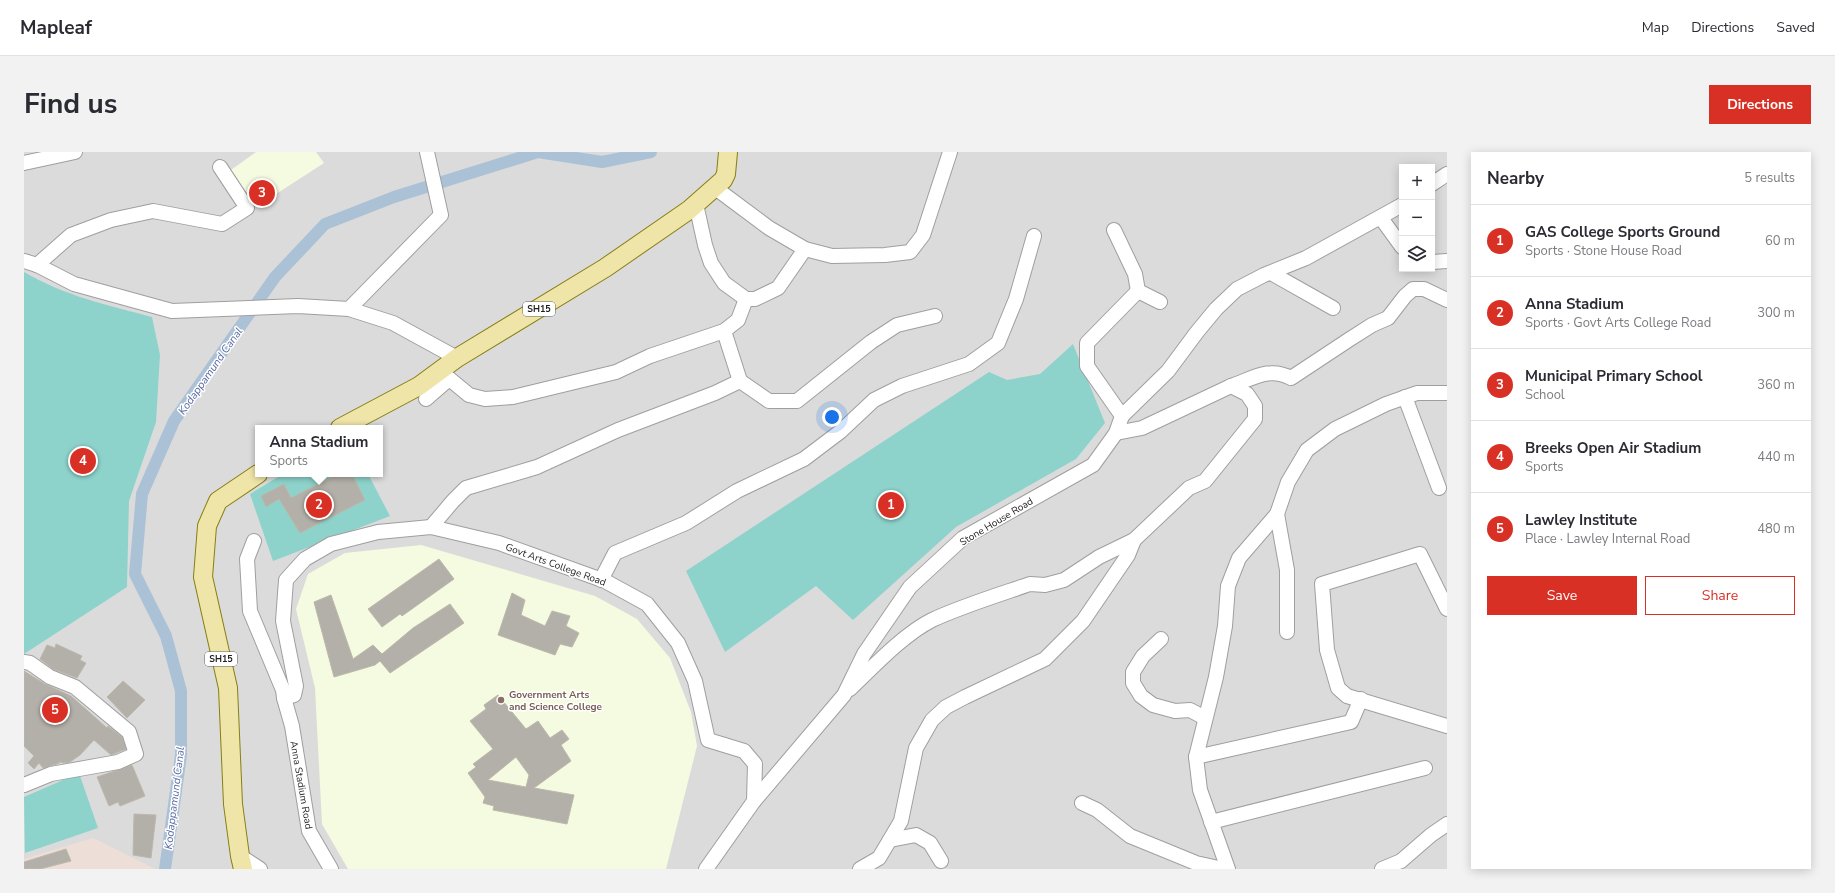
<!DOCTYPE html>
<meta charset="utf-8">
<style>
:root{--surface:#fff;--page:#f2f2f3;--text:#2b2b33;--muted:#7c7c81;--line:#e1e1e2;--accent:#d93025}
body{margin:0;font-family:"Nunito Sans",sans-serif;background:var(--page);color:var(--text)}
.controls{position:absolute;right:12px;top:12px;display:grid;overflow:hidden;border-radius:0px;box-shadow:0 2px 10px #0003}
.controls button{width:36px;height:36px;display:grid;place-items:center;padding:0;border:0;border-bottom:1px solid var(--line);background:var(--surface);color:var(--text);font:20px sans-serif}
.you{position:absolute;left:808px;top:265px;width:14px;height:14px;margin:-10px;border:3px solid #fff;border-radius:50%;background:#1a73e8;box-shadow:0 0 0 6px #1a73e833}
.badge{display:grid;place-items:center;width:26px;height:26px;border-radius:50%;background:var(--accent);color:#fff;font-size:13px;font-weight:700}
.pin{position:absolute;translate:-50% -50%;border:2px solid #fff;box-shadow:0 1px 4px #0006}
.popup{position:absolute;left:231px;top:273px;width:128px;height:52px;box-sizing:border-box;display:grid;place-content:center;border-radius:0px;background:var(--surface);filter:drop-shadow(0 1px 3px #0005);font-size:13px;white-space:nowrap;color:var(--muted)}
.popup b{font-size:15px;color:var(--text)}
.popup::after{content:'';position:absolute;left:50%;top:100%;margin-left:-8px;border:8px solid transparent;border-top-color:var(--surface)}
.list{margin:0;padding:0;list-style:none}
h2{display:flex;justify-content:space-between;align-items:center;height:52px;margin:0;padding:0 16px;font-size:17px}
h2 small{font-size:13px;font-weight:400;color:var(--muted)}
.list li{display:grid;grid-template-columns:26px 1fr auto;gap:12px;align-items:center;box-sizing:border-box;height:72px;padding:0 16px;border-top:1px solid var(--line)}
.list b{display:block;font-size:15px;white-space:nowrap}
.list p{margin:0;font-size:13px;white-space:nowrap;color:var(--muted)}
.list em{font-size:13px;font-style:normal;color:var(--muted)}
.actions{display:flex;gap:8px;padding:12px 16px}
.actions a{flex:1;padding:9px 0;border:1px solid var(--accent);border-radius:0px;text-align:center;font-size:14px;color:var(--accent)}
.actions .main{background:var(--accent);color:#fff}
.icon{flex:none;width:22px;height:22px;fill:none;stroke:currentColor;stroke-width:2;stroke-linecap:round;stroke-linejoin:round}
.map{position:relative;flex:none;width:1423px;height:717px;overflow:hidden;border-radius:0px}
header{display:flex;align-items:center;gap:24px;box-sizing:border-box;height:56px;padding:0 20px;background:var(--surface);border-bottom:1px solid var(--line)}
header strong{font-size:19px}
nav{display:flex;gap:22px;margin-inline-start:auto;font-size:14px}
.intro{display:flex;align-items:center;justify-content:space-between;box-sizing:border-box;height:96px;padding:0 24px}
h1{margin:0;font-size:28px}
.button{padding:10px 18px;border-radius:0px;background:var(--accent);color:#fff;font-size:14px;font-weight:700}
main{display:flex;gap:24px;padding:0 24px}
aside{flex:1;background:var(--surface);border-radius:0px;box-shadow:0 2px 10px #0003}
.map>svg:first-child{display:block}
</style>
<header>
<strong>Mapleaf</strong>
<nav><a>Map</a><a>Directions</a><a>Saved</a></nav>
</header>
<div class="intro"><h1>Find us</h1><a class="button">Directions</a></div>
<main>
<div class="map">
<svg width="1423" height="717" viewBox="0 0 1423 717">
<rect width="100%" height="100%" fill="#eeede5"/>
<path fill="#dcdbdb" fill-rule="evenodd" d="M 0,0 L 1423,0 L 1423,717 L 0,717 ZM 1378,15 L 1408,15 L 1408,117 L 1378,117 ZM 234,276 L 356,276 L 356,322 L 234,322 Z"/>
<polygon fill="#edded7" points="69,686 131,717 0,717 0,707"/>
<g fill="#f4fbe1">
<polygon points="232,0 292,0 300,11 232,55 207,18"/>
<polygon points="397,393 571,444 613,467 646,506 667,560 673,594 642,717 324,717 298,672 291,536 272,457 284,422 321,401"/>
</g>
<g fill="#8dd3cb">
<path d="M 0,120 C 41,144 83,153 128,165 L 136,203 L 132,270 L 105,349 L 103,435 L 0,502 Z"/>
<polygon points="1049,192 1081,271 1052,307 932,375 829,468 792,434 701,500 662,419 965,220 983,228 1016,222"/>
<polygon points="259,322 344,322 366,364 249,409 226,342"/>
<polygon points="55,621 74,676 1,701 0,645"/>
</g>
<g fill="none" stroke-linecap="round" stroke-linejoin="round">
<polyline stroke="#abc1d6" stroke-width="12" points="141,717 157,603 157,539 142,484 111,422 118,342 150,269 251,125 301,72 370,45 514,0 578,10 627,0"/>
</g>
<g fill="#b3b0a9" stroke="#beb8aa" fill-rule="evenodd">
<polygon points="313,322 328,322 341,348 276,381 255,347 242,355 237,344 260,332 267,346"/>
<polygon points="415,407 430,427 378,464 376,462 358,475 344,457"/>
<polygon points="488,441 501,448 497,463 521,474 528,459 546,464 542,474 555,481 548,495 536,492 531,503 474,483"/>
<polygon points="307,443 329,507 349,493 358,502 389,476 426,452 440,471 366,521 356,509 351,513 310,525 290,450"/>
<polygon points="32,492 58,504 56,508 62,511 53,526 29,517 16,507 23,493 31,496"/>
<polygon points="0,519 21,532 47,544 83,576 84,574 98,585 102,597 87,603 70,588 56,603 46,610 39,611 37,610 33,612 19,616 15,611 10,617 4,611 10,604 0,594"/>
<polygon points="99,529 121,548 103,566 83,545"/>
<path d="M 474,543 L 502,577 L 514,569 L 526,586 L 538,578 L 545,587 L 537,593 L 547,609 L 510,636 L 550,643 L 543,672 L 469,658 L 470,654 L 459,651 L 461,645 L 444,621 L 452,615 L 449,612 L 469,597 L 446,569 L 462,557 L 460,553 ZM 492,605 L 505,623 L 502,635 L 464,628 Z"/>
<polygon points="108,613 121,644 96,654 94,650 85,654 73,625"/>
<polygon points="110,662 132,663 127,706 109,703"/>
<polygon points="42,697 47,709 16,717 0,717 0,710"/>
</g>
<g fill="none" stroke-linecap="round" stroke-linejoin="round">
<defs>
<g id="minor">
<polyline points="0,11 51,0"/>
<polyline points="1408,32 1423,22"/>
<polyline points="690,35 745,76 781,97 808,104 861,103 886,100 899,83 926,0"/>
<polyline points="672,52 681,93 687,111 700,131 722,147 731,147 754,136 781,97"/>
<polyline points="1357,66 1378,95"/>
<polyline points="1090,78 1111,122 1114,139"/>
<polyline points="0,109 13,113 50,132 148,159 274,154 325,157 369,171 433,206"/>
<polyline points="1408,110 1423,109"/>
<polyline points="13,113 47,83 87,68 129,59 198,72 223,56 196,15"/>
<polyline points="1247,121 1309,156"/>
<polyline points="325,157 417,63 403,0"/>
<polyline points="700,179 716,229"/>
<polyline points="416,219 445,243 461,247 489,245 592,220 626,204 700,179 714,168 722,147"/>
<path d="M 1207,234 C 1228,227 1245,214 1267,226 L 1326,187 L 1348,173 L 1364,166 L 1381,144 L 1389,137 L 1400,137 L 1423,148"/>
<polyline points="1381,245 1415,336"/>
<polyline points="402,247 425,227"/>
<polyline points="1098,264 1144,219 1173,180 1192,157 1213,137 1240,123 1282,106 1378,53"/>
<polyline points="1253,362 1263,418 1263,480"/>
<polyline points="407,375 429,349 442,336 513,315 594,278 691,241 716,229 745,249 773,249 847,190 873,173 911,164"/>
<polyline points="230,389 223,407 226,459 259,538 260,546 270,543 272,534 259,469 262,428 281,407 307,392 354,380 407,375 475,391 581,429 623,452 654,491 671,529 684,588 720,599 731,612 730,649 682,717"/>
<polyline points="577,428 591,401 662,371 713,339 780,307 817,279 850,248 878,234 945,212 974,191 992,147 1010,84"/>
<polyline points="1423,457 1396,402 1298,432 1303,498 1314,536 1323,544 1423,574"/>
<polyline points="1137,487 1119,504 1109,520 1109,531 1117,544 1129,553 1151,559 1166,558 1181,566"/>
<polyline points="0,510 6,511 26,525 51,535 105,580 112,602 94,610 27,622 0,633"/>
<path d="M 826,537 C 849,515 880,482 908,468 C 938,454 974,443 1006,432 L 1021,433 L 1040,428 L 1075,405 L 1110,388 L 1165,336 L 1181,329 L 1231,267 L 1231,254 L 1223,242 L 1207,234 L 1118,276 L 1092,281"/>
<polyline points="260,546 268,574 285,679 307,717"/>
<polyline points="1172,605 1327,570 1337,547"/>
<polyline points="730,649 820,543 840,502 886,435 939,386 1069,313 1092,281 1098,264 1063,214 1063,191 1114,139 1136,150"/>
<polyline points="1058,651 1073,658 1106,684 1172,711 1199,717"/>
<polyline points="1187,670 1401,616"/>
<polyline points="866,688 892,683 906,691 917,709"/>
<polyline points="216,704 236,717"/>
<polyline points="836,717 855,706 877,669 892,596 908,568 922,555 941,545 1021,507 1059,469 1104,403 1110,388"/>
<polyline points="1204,717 1176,638 1172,605 1192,525 1201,474 1204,434 1215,406 1253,362 1264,330 1283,298 1311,277 1362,252 1393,241 1423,241"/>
<polyline points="1358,717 1377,709 1407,683 1423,672"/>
</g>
<g id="major">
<polyline points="316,276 395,234 433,206 581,116 665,58 699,28 702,22 704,0"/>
<polyline points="219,717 216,704 209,652 204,536 179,425 183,374 194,349 234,322"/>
</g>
</defs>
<use href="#minor" stroke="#9f9f9f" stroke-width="16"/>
<use href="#major" stroke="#867f12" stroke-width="20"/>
<use href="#minor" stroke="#fff" stroke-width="14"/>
<use href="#major" stroke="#f0e5a8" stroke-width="18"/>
</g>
<circle fill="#8d6e63" stroke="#fff" stroke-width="1.5" cx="477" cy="548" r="4"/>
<g text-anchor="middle" stroke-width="3" stroke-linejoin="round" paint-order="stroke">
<g fill="#fff" stroke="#626262" stroke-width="1">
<rect x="499" y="150" width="32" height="14" rx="3"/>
<rect x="181" y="500" width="32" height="14" rx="3"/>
</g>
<g font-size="9" font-weight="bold" fill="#1e1e1e">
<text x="515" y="160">SH15</text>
<text x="197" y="510">SH15</text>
</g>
<g font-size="10" fill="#1e1e1e" stroke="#fff">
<text transform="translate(972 369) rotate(-31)" y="4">Stone House Road</text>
<text transform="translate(532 412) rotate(20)" y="4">Govt Arts College Road</text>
<text transform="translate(278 633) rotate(80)" y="4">Anna Stadium Road</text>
</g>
<g font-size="10" font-weight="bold" fill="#785e54" stroke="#fff" text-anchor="start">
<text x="485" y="546">Government Arts<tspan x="485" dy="12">and Science College</tspan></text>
</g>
<g font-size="11" font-style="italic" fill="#5668a2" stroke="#fff">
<text transform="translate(186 219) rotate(-55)" y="4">Kodappamund Canal</text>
<text transform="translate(150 646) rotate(-83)" y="4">Kodappamund Canal</text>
</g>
</g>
</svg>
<div class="controls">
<button>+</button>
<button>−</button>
<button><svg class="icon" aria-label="layers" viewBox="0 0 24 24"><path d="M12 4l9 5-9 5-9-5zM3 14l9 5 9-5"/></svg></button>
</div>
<div class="you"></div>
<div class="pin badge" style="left:867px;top:353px">1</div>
<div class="pin badge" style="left:295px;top:353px">2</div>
<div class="popup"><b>Anna Stadium</b>Sports</div>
<div class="pin badge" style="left:238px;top:41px">3</div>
<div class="pin badge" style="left:59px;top:309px">4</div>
<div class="pin badge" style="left:31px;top:558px">5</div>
</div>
<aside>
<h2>Nearby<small>5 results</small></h2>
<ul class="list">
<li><span class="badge">1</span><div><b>GAS College Sports Ground</b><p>Sports · Stone House Road</p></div><em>60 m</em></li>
<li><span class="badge">2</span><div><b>Anna Stadium</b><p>Sports · Govt Arts College Road</p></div><em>300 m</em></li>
<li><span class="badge">3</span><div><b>Municipal Primary School</b><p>School</p></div><em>360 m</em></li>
<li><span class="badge">4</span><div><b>Breeks Open Air Stadium</b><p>Sports</p></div><em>440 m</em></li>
<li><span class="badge">5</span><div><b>Lawley Institute</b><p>Place · Lawley Internal Road</p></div><em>480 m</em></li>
</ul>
<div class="actions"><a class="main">Save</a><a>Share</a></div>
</aside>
</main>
